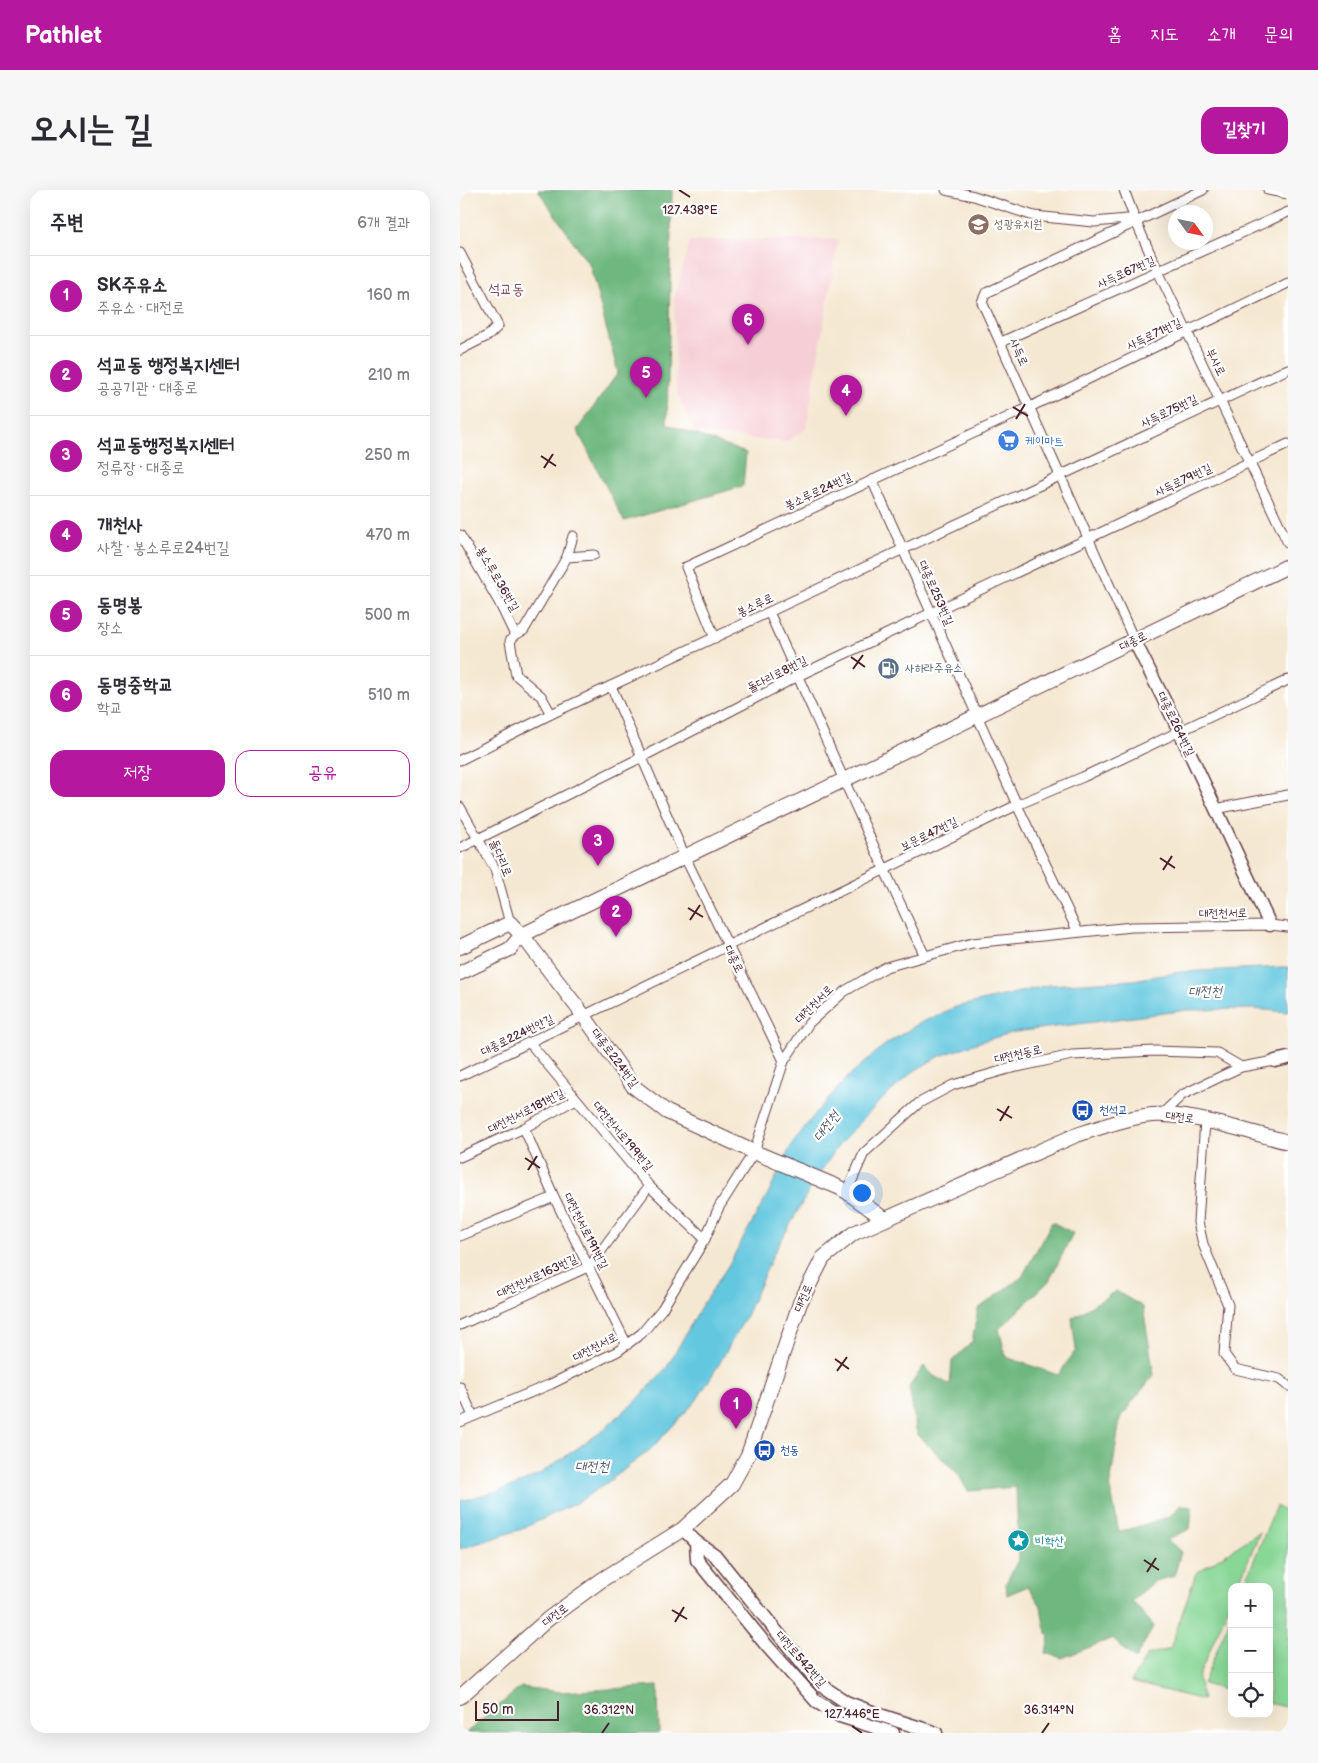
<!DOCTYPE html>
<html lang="ko">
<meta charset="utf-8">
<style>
:root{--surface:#fff;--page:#f7f7f7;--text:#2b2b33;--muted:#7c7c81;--line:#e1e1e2;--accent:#b5179e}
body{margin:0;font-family:"Balsamiq Sans","Poor Story",sans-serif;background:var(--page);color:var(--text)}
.controls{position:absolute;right:15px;bottom:15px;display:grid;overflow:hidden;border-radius:10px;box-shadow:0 5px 20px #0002}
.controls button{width:45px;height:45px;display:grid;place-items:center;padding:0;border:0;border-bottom:1px solid var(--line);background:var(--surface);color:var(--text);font:25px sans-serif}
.compass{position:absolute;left:708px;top:15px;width:45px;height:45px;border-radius:50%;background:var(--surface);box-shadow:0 5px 20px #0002;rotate:123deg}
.scale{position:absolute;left:15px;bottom:12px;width:84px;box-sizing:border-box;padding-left:5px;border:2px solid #4a1f2b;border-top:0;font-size:14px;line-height:18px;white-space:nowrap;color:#4a1f2b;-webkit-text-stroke:4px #fff;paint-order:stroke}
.you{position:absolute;left:401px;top:1002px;width:18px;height:18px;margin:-12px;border:4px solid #fff;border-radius:50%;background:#1a73e8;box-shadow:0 0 0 8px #1a73e833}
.badge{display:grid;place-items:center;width:32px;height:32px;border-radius:50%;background:var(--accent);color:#fff;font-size:16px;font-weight:700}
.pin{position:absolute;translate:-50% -41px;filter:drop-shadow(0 1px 2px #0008)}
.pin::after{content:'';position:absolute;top:26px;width:18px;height:15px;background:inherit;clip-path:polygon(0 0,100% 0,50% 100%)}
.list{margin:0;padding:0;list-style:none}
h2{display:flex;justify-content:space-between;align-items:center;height:65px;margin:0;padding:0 20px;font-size:21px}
h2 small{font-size:16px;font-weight:400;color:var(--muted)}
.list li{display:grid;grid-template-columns:32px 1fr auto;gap:15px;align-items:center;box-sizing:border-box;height:80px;padding:0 20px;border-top:1px solid var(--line)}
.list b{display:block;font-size:19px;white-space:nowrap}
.list p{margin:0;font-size:16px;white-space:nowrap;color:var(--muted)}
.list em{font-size:16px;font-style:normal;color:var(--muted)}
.actions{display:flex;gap:10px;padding:15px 20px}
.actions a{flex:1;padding:11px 0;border:1px solid var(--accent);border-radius:15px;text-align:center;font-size:18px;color:var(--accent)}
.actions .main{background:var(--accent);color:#fff}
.icon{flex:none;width:28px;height:28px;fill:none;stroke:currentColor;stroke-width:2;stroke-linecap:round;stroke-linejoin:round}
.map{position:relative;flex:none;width:828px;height:1543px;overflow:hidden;border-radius:15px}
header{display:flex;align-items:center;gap:30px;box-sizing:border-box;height:70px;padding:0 25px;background:var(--accent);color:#fff}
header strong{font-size:24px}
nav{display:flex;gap:28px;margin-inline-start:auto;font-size:18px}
.intro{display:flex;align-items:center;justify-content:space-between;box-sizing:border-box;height:120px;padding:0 30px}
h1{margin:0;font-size:35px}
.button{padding:12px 22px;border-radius:15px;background:var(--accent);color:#fff;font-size:18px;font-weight:700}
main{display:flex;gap:30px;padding:0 30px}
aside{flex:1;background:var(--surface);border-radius:15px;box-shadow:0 5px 20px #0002}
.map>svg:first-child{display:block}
</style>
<header>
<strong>Pathlet</strong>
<nav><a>홈</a><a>지도</a><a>소개</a><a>문의</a></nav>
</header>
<div class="intro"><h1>오시는 길</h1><a class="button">길찾기</a></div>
<main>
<aside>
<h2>주변<small>6개 결과</small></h2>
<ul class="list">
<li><span class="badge">1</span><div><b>SK주유소</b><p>주유소 · 대전로</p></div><em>160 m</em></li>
<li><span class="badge">2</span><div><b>석교동 행정복지센터</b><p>공공기관 · 대종로</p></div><em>210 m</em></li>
<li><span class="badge">3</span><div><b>석교동행정복지센터</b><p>정류장 · 대종로</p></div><em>250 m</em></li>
<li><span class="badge">4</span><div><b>개천사</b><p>사찰 · 봉소루로24번길</p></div><em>470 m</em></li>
<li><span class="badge">5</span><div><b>동명봉</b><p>장소</p></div><em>500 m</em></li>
<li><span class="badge">6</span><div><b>동명중학교</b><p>학교</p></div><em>510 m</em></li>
</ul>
<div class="actions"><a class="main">저장</a><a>공유</a></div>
</aside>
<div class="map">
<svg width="828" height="1543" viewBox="0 0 828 1543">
<rect width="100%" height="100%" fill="#fff"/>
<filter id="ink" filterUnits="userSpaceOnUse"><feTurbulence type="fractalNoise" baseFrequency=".02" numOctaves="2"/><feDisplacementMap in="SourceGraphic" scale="10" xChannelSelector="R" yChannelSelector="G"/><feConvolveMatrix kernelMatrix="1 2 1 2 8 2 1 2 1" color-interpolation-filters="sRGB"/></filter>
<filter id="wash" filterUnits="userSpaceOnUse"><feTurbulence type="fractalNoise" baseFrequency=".0096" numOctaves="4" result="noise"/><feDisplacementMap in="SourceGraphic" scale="20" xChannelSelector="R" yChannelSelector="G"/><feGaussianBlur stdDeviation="1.12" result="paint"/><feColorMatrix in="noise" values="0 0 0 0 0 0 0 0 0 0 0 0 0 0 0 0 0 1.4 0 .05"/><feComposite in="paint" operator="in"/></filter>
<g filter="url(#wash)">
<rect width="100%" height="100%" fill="#f5e8d2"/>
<polygon fill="#f6cfd6" points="378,49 346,239 326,252 235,243 216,200 214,110 230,51"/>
<g fill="#88d796" stroke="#697b60">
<polygon points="816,1316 828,1323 828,1516 825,1517 809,1513 809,1397 783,1397"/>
<polygon points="800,1342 777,1397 772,1397 772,1408 738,1488 743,1510 671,1492 687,1465 710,1459 736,1383"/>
<polygon points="772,1424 772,1502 743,1494"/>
</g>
<g fill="#6eb87f" stroke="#5c6c55">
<polygon points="78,0 212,0 207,234 286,263 283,296 164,331 117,240 158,183 130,76"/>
<polygon points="592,1032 613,1043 589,1091 539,1139 546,1167 598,1185 616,1160 612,1128 656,1101 683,1117 694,1185 672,1212 660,1229 650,1296 659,1342 709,1327 720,1315 732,1317 730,1339 707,1349 721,1362 714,1386 695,1391 672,1411 694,1436 675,1469 664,1460 653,1448 602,1468 586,1463 589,1447 584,1436 581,1416 568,1396 547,1405 546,1393 559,1368 556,1297 508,1301 498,1284 457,1244 449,1197 464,1176 474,1186 490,1195 492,1171 512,1152 518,1119 562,1087"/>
<polygon points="198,1496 199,1543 6,1543 61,1497 101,1502"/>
</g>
<polygon fill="#62c7df" stroke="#567385" points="822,777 828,777 828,822 792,819 728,820 555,842 519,852 478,867 454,881 417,914 379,955 355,990 313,1065 285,1128 259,1174 236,1211 191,1259 148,1292 118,1312 62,1339 0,1359 0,1311 55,1296 81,1283 141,1242 181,1206 207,1177 242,1115 268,1076 309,1002 333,952 359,919 392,883 426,854 458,834 496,817 589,795 673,790 720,782"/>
</g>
<g filter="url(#ink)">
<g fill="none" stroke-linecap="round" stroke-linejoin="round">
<defs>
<g id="street">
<polyline points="486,0 514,6 574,26 634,32 667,29 676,32"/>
<polyline points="664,0 676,32 698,81 828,353"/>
<polyline points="808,0 828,4"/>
<polyline points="0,63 38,136 29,145 0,160"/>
<polyline points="541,152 828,22"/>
<polyline points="412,290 557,615 618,742"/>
<polyline points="0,345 39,412 55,445 50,451 56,485 81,506 91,524"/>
<polyline points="107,367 113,346"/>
<path d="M 309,422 C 361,537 410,652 465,766"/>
<polyline points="55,445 64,440 107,367 134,365"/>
<polyline points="255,448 226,377 570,217 828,93"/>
<polyline points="674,450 522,112 526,103 743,0"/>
<polyline points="151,496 225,667 324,871"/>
<polyline points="0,570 91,524 828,179"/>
<polyline points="0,617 35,679 50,733"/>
<polyline points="755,619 828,605"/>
<polyline points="0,658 182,567 338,486 828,254"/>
<polyline points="69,852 189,996 245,1049"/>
<polyline points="0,886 557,615 623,587 828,490"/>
<polyline points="702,924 722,905 766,884 781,877 815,871 820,871"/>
<polyline points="745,931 738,1032 743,1054 768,1115 764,1164 775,1179 819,1189 828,1196"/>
<polyline points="64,938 94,1007 167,1155"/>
<polyline points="0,967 64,938 116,909"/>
<polyline points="387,1002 404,963 459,913 493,895 548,879 612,865 695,861 757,863 781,877"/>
<polyline points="0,1046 94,1007"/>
<polyline points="0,1135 130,1076 189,996"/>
<polyline points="0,1197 13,1226"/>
<polyline points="0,1232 91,1194 158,1161 182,1143 202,1119 245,1049 259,1017 294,962 324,871 349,833 385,801 426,777 512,753 672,737 810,735 828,737"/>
</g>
<g id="secondary">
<polyline points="674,450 720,542 810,735"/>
<polyline points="815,871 828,868"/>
<polyline points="223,1339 236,1352 255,1365 321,1447 353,1486 368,1500 386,1512 423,1526 476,1543"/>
<polyline points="236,1352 237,1370 307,1456 357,1512 380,1526 433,1543"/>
</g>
<g id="primary">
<polyline points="0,757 50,733 62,745 124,826 173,896 207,922 294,962 378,997 387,1002 424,1029"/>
<polyline points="0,783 50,759 62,745 828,376"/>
<path d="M 0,1507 L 88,1429 L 143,1389 L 223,1339 L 272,1294 L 288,1265 L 340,1113 L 363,1068 L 394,1043 L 614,946 C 638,938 679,923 704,925 C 746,927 788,942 828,952"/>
</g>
</defs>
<use href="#street" stroke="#643d44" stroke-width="11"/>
<use href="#secondary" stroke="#643d44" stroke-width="15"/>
<use href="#primary" stroke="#643d44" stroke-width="16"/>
<use href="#street" stroke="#fff" stroke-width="9"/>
<use href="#secondary" stroke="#fff" stroke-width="12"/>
<use href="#primary" stroke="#fff" stroke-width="14"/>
</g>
</g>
<path fill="none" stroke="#4a1f2b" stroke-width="2" d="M 219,0 L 230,7M 553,217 L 568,226M 556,229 L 565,214M 81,266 L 96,276M 84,278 L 93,264M 391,467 L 405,477M 393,479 L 403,465M 700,668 L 715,678M 703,680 L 712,666M 228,718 L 243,727M 230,730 L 240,715M 537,919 L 552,928M 540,931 L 549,916M 65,968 L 80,978M 68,980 L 77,966M 375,1169 L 389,1179M 377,1181 L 387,1167M 684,1370 L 699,1380M 687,1382 L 696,1368M 212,1420 L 227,1429M 215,1432 L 224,1417M 392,1536 L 402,1543M 142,1543 L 149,1533M 582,1543 L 589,1533"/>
<defs>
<symbol id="school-disc" viewBox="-11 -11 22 22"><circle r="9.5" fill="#8d6e63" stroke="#fff"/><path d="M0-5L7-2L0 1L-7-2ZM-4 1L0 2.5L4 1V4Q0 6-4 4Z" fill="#fff"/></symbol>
<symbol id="supermarket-disc" viewBox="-11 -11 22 22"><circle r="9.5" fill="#3f7fe0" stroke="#fff"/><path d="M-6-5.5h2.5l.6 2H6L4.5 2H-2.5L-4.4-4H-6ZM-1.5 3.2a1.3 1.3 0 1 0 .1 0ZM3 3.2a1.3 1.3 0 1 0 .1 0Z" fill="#fff"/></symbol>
<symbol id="fuel-disc" viewBox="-11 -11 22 22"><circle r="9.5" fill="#5c6f8a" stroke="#fff"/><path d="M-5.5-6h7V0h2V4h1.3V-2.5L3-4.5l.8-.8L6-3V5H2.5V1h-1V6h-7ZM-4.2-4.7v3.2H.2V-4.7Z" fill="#fff"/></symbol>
<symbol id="bus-disc" viewBox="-11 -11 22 22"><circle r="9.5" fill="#1a4fb4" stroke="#fff"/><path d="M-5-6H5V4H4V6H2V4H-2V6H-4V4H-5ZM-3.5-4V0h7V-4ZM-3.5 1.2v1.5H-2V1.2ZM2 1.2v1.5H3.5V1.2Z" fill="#fff"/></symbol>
<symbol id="sight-disc" viewBox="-11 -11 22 22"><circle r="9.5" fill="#0f9aa8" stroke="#fff"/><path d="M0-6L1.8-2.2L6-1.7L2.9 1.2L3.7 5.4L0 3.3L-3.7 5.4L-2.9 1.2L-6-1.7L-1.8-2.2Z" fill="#fff"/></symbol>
</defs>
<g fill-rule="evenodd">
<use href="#school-disc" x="506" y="22" width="25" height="25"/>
<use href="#supermarket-disc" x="536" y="238" width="25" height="25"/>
<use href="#fuel-disc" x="416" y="466" width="25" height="25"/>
<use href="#bus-disc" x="610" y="908" width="25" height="25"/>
<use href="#bus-disc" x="292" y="1248" width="25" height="25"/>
<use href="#sight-disc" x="546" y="1338" width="25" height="25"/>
</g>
<g text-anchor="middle" stroke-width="4.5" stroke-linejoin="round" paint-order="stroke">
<g font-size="12" fill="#785e54" stroke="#fff" text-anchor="start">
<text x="534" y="38">성광유치원</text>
</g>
<g font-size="12" fill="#4a1f2b" stroke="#fff">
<text transform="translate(666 82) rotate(-24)" y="4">사득로67번길</text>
<text transform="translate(694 144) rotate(-25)" y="4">사득로71번길</text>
<text transform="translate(559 162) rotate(66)" y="4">사득로</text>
<text transform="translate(756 172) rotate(64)" y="4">부사로</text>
<text transform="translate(709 221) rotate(-25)" y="4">사득로75번길</text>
<text transform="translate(723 290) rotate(-25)" y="4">사득로79번길</text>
<text transform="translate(358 301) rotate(-25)" y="4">봉소루로24번길</text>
<text transform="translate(38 389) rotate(60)" y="4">봉소루로36번길</text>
<text transform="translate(476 403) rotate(66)" y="4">대종로253번길</text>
<text transform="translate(295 415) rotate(-25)" y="4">봉소루로</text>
<text transform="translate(673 451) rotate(-26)" y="4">대종로</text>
<text transform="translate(317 484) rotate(-27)" y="4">돌다리로8번길</text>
<text transform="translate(716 534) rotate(64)" y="4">대종로264번길</text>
<text transform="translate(469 644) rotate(-26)" y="4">보문로47번길</text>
<text transform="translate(41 668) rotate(67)" y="4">돌다리로</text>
<text transform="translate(763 723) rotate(-1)" y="4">대전천서로</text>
<text transform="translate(274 769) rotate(64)" y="4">대종로</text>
<text transform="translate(354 814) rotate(-45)" y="4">대전천서로</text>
<text transform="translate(57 845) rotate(-26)" y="4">대종로224번안길</text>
<text transform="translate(558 864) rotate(-13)" y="4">대전천동로</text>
<text transform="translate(155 868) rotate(53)" y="4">대종로224번길</text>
<text transform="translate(66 921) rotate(-27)" y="4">대전천서로181번길</text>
<text transform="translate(720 927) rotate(7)" y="4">대전로</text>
<text transform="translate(163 946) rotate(50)" y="4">대전천서로199번길</text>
<text transform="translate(126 1041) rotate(63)" y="4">대전천서로191번길</text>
<text transform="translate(77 1086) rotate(-25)" y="4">대전천서로163번길</text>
<text transform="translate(343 1108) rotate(-66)" y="4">대전로</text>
<text transform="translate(135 1157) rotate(-28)" y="4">대전천서로</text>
<text transform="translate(95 1425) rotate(-38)" y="4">대전로</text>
<text transform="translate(341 1469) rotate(49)" y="4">대전로542번길</text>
</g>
<g font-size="12" fill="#366cbe" stroke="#fff" text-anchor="start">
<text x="565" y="255">케이마트</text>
</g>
<g font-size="12" fill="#4e5e75" stroke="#fff" text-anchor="start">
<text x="445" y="482">사하라주유소</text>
</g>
<g font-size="12" fill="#164399" stroke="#fff" text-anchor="start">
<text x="639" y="924">천석교</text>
<text x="320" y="1264">천동</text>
</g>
<g font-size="12" fill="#0d838f" stroke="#fff" text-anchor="start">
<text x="575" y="1355">비학산</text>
</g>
<g font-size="14" font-style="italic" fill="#525a6a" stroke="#fff">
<text transform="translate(745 801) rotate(-1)" y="5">대전천</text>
<text transform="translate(366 936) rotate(-53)" y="5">대전천</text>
<text x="132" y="1281">대전천</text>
</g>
<g font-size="15" fill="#874c5e" stroke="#fff">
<text x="46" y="104">석교동</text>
</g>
</g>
<g font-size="12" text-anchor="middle" fill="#4a1f2b" stroke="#fff" stroke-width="4.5" stroke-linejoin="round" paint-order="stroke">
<text x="230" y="24">127.438°E</text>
<text x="149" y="1524">36.312°N</text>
<text x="589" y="1524">36.314°N</text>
<text x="392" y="1528">127.446°E</text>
</g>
</svg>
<div class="controls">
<button>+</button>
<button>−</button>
<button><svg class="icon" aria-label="locate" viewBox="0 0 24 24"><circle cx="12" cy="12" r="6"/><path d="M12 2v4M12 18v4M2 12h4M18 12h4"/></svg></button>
</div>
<svg class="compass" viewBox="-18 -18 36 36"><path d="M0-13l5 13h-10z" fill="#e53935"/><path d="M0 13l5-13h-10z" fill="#7c7c81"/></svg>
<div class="scale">50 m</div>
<div class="you"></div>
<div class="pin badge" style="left:276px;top:1239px">1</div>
<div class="pin badge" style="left:156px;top:747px">2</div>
<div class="pin badge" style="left:138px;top:676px">3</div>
<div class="pin badge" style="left:386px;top:226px">4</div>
<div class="pin badge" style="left:186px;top:208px">5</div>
<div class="pin badge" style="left:288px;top:155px">6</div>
</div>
</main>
